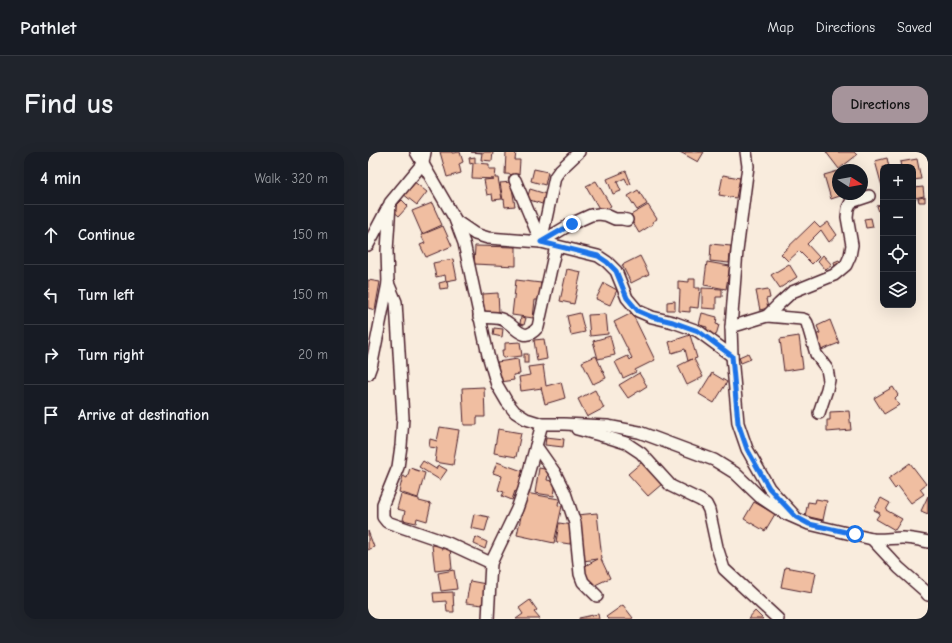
<!DOCTYPE html>
<meta charset="utf-8">
<style>
:root{--surface:#171b24;--page:#20242c;--text:#f1f3f6;--muted:#9ea1a6;--line:#363941;--accent:#a6949b}
body{margin:0;font-family:"Comic Neue",sans-serif;background:var(--page);color:var(--text)}
.controls{position:absolute;right:12px;top:12px;display:grid;overflow:hidden;border-radius:8px;box-shadow:0 4px 16px #0002}
.controls button{width:36px;height:36px;display:grid;place-items:center;padding:0;border:0;border-bottom:1px solid var(--line);background:var(--surface);color:var(--text);font:20px sans-serif}
.compass{position:absolute;left:464px;top:12px;width:36px;height:36px;border-radius:50%;background:var(--surface);box-shadow:0 4px 16px #0002;rotate:101deg}
.stop{position:absolute;width:12px;height:12px;margin:-9px;border:3px solid #1a73e8;border-radius:50%;background:#fff}
.stop.end{background:#1a73e8;border-color:#fff;box-shadow:0 1px 4px #0008}
.list{margin:0;padding:0;list-style:none}
h2{display:flex;justify-content:space-between;align-items:center;height:52px;margin:0;padding:0 16px;font-size:17px}
h2 small{font-size:13px;font-weight:400;color:var(--muted)}
.list li{display:grid;grid-template-columns:26px 1fr auto;gap:12px;align-items:center;box-sizing:border-box;height:60px;padding:0 16px;border-top:1px solid var(--line)}
.list b{display:block;font-size:15px;white-space:nowrap}
.list em{font-size:13px;font-style:normal;color:var(--muted)}
.icon{flex:none;width:22px;height:22px;fill:none;stroke:currentColor;stroke-width:2;stroke-linecap:round;stroke-linejoin:round}
.map{position:relative;flex:none;width:560px;height:467px;overflow:hidden;border-radius:12px}
header{display:flex;align-items:center;gap:24px;box-sizing:border-box;height:56px;padding:0 20px;background:var(--surface);border-bottom:1px solid var(--line)}
header strong{font-size:19px}
nav{display:flex;gap:22px;margin-inline-start:auto;font-size:14px}
.intro{display:flex;align-items:center;justify-content:space-between;box-sizing:border-box;height:96px;padding:0 24px}
h1{margin:0;font-size:28px}
.button{padding:10px 18px;border-radius:12px;background:var(--accent);color:#111;font-size:14px;font-weight:700}
main{display:flex;gap:24px;padding:0 24px}
aside{flex:1;background:var(--surface);border-radius:12px;box-shadow:0 4px 16px #0002}
.map>svg:first-child{display:block}
</style>
<header>
<strong>Pathlet</strong>
<nav><a>Map</a><a>Directions</a><a>Saved</a></nav>
</header>
<div class="intro"><h1>Find us</h1><a class="button">Directions</a></div>
<main>
<aside>
<h2>4 min<small>Walk · 320 m</small></h2>
<ul class="list">
<li><svg class="icon" aria-label="ahead" viewBox="0 0 24 24"><path d="M12 20V5M6 11l6-6 6 6"/></svg><div><b>Continue</b></div><em>150 m</em></li>
<li><svg class="icon" aria-label="left" viewBox="0 0 24 24"><path d="M17 20v-9H6M10 6l-5 5 5 5"/></svg><div><b>Turn left</b></div><em>150 m</em></li>
<li><svg class="icon" aria-label="right" viewBox="0 0 24 24"><path d="M7 20v-9h11M14 6l5 5-5 5"/></svg><div><b>Turn right</b></div><em>20 m</em></li>
<li><svg class="icon" aria-label="arrive" viewBox="0 0 24 24"><path d="M6 21V4h12l-3 4 3 4H6"/></svg><div><b>Arrive at destination</b></div></li>
</ul>
</aside>
<div class="map">
<svg width="560" height="467" viewBox="0 0 560 467">
<rect width="100%" height="100%" fill="#f9ecdd"/>
<filter id="ink" filterUnits="userSpaceOnUse"><feTurbulence type="fractalNoise" baseFrequency=".025" numOctaves="2"/><feDisplacementMap in="SourceGraphic" scale="8" xChannelSelector="R" yChannelSelector="G"/><feConvolveMatrix kernelMatrix="1 2 1 2 8 2 1 2 1" color-interpolation-filters="sRGB"/></filter>
<g filter="url(#ink)">
<g fill="#f0bea1" stroke="#4a1f2b">
<polygon points="72,0 84,0 84,1 92,0 95,10 91,12 93,21 79,25"/>
<polygon points="103,0 125,0 124,9 113,8 114,1"/>
<polygon points="138,0 148,0 147,8 152,8 151,23 137,22"/>
<polygon points="312,0 336,0 330,10"/>
<polygon points="458,0 486,0 489,3 471,17"/>
<polygon points="107,5 107,11 121,12 121,17 128,17 127,26 130,26 134,47 125,48 124,42 119,43 116,28 126,27 104,26 105,11 102,12 101,6"/>
<polygon points="519,6 521,15 515,15 515,38 507,9"/>
<polygon points="549,7 553,27 545,28 545,15 533,15 532,10"/>
<polygon points="166,17 180,20 177,33 163,29"/>
<polygon points="258,19 263,32 260,33 257,26 249,30 253,39 245,42 239,27"/>
<polygon points="470,19 470,42 478,42 463,47 456,23"/>
<polygon points="355,23 372,26 368,46 351,43"/>
<polygon points="45,29 59,40 49,53 35,42"/>
<polygon points="228,29 243,54 233,60 218,34"/>
<polygon points="143,30 147,54 137,55 136,47 135,48 132,31"/>
<polygon points="555,35 556,44 547,46 546,36"/>
<polygon points="162,37 178,42 174,52 159,47"/>
<polygon points="270,38 279,52 269,58 260,44"/>
<polygon points="557,45 557,50 551,50 550,46"/>
<polygon points="34,48 40,54 31,64 24,58"/>
<polygon points="64,51 74,73 54,82 44,59"/>
<polygon points="515,52 515,67 514,68 509,54"/>
<polygon points="280,53 289,67 284,70 285,72 271,81 261,64"/>
<polygon points="503,66 505,75 498,76 496,67"/>
<polygon points="446,70 452,76 460,70 469,83 461,90 453,78 439,92 451,105 444,112 431,99 420,109 413,102"/>
<polygon points="75,74 84,94 58,105 52,93 57,91 53,83"/>
<polygon points="343,92 363,94 361,111 342,109"/>
<polygon points="107,94 148,95 148,114 106,112"/>
<polygon points="455,103 464,113 458,118 450,109"/>
<polygon points="272,104 281,122 263,131 254,113"/>
<polygon points="85,107 89,127 78,129 77,123 68,125 65,111"/>
<polygon points="471,108 473,114 467,116 466,110"/>
<polygon points="339,110 362,114 358,137 336,133"/>
<polygon points="421,112 429,125 412,136 403,123"/>
<polygon points="199,117 213,120 206,152 192,149"/>
<polygon points="321,127 327,127 327,136 332,136 330,156 322,155 322,160 311,159 312,138 310,137 310,129 321,130"/>
<polygon points="0,128 12,130 7,158 0,156"/>
<polygon points="148,128 173,131 171,148 167,148 165,166 144,163"/>
<polygon points="79,129 80,136 72,137 71,131"/>
<polygon points="236,131 249,138 242,153 228,147"/>
<polygon points="334,136 354,137 354,145 348,145 348,157 334,156"/>
<polygon points="400,137 402,146 398,147 400,156 392,158 388,139"/>
<polygon points="130,141 131,160 116,161 115,142"/>
<polygon points="307,149 307,158 299,158 299,150"/>
<polygon points="212,161 217,180 203,183 199,164"/>
<polygon points="264,161 287,208 267,218 268,220 255,226 247,210 260,204 262,208 264,206 246,170"/>
<polygon points="334,161 349,165 348,172 351,173 348,183 338,181 339,175 331,173"/>
<polygon points="238,162 240,182 222,184 220,163"/>
<polygon points="153,165 158,166 156,173 152,172"/>
<polygon points="462,168 471,191 451,199 445,184 452,181 449,174"/>
<polygon points="126,176 135,177 134,185 125,183"/>
<polygon points="322,183 329,206 326,207 335,225 319,233 310,214 324,207 320,209 317,197 304,201 301,190"/>
<polygon points="242,184 247,203 230,207 225,189"/>
<polygon points="431,184 435,216 416,219 412,187"/>
<polygon points="176,187 179,207 169,209 166,188"/>
<polygon points="152,190 154,204 135,206 134,198 137,198 137,191"/>
<polygon points="380,201 383,207 373,211 371,205"/>
<rect x="156" y="202" width="4" height="9"/>
<polygon points="228,204 238,226 225,232 214,210"/>
<polygon points="150,207 152,222 145,223 146,228 132,230 129,210"/>
<polygon points="175,213 178,234 193,230 197,246 177,252 173,236 174,236 153,239 151,225 162,223 160,215"/>
<polygon points="271,221 279,234 260,246 251,233"/>
<polygon points="344,221 359,230 346,251 331,242"/>
<polygon points="116,235 117,265 109,265 109,273 96,273 94,236"/>
<polygon points="525,235 530,243 527,246 531,253 516,262 506,246"/>
<polygon points="227,238 236,256 219,265 210,247"/>
<polygon points="481,259 483,278 459,280 459,268 462,268 462,260"/>
<polygon points="72,275 91,278 85,313 67,310 69,296 61,295 62,287 69,289"/>
<polygon points="130,277 153,281 148,305 126,301"/>
<polygon points="178,285 196,287 195,295 177,293"/>
<polygon points="55,309 68,317 70,313 79,318 72,328 51,315"/>
<polygon points="129,310 157,320 150,341 147,339 144,348 134,344 136,340 130,338 134,324 125,321"/>
<polygon points="274,310 294,332 280,344 260,322"/>
<polygon points="542,311 558,332 552,337 556,342 543,351 530,334 527,337 520,327"/>
<polygon points="42,316 57,321 50,346 31,340 35,324 39,326"/>
<polygon points="171,316 181,318 179,328 188,330 186,344 167,341"/>
<polygon points="158,341 191,347 190,353 194,354 186,391 149,383"/>
<polygon points="33,342 51,347 51,349 63,352 59,369 49,366 48,371 35,368 37,359 29,357"/>
<polygon points="560,344 560,362 553,359"/>
<polygon points="513,346 522,351 518,358 534,367 527,378 508,367 512,361 506,358"/>
<polygon points="448,347 459,349 455,368 437,364 440,350 447,351"/>
<polygon points="386,350 407,362 397,379 376,367"/>
<polygon points="229,361 234,407 233,407 242,426 223,435 213,416 230,407 215,409 209,363"/>
<polygon points="106,362 121,365 117,379 103,376"/>
<polygon points="191,371 205,373 202,392 188,390"/>
<polygon points="0,379 6,395 0,398"/>
<polygon points="108,385 119,390 117,397 106,392"/>
<polygon points="64,393 73,393 74,397 82,396 84,417 67,419"/>
<polygon points="417,415 448,421 444,441 413,435"/>
<polygon points="86,418 89,437 73,439 70,421"/>
<polygon points="102,429 118,432 115,453 98,451"/>
<polygon points="85,440 86,460 79,460 78,449 66,450 65,441"/>
<polygon points="162,448 169,458 166,460 172,467 148,467 155,462 151,456"/>
<polygon points="255,453 265,466 263,467 240,467 238,465"/>
<polygon points="387,459 395,467 380,467"/>
<polygon points="230,462 231,467 211,467 211,466"/>
</g>
<g fill="none" stroke-linecap="round" stroke-linejoin="round">
<defs>
<g id="minor">
<polyline points="48,0 87,67 96,91 120,203 129,233 139,250 147,260 158,267 174,272 196,272 239,274 271,280 346,308 367,321 392,345 416,361 441,372 504,387 531,416 556,438 560,443"/>
<polyline points="211,0 192,18 187,25 173,90 203,72 223,63 231,62 238,63 247,67 254,67 259,68"/>
<polyline points="378,0 380,14 369,99 363,175 364,204 370,271 379,297 401,336 426,363"/>
<polyline points="147,28 173,90"/>
<polyline points="88,69 107,82 120,86 173,90 230,104 239,110 248,119 259,146 270,159 284,165 305,170 330,179 364,204"/>
<polyline points="0,93 20,55"/>
<polyline points="20,131 28,150 35,266 33,294 30,315 15,352 15,365 19,370 80,391 123,411"/>
<polyline points="399,164 434,167 437,168 439,171 448,202 459,217 461,228 459,237 451,261"/>
<path d="M 111,165 C 118,166 126,165 133,167 C 147,171 154,194 170,175 L 188,94"/>
<polyline points="363,175 399,164 411,152 424,140 466,123 478,113 482,104 484,93 479,65 480,56 483,50 501,44"/>
<polyline points="0,222 4,211 20,131 19,99 22,51 55,11 57,0"/>
<polyline points="209,277 239,285 258,291 273,301 303,334 332,348 338,352 341,358 349,395 356,417 410,467"/>
<polyline points="168,294 187,321 197,341 207,371 212,422 215,430 229,444"/>
<path d="M 504,387 C 514,388 524,386 534,386 C 543,386 551,388 560,390"/>
<polyline points="120,467 123,411 149,357 156,337 174,272"/>
</g>
</defs>
<use href="#minor" stroke="#4a1f2b" stroke-width="14"/>
<use href="#minor" stroke="#fbf7ec" stroke-width="11"/>
</g>
</g>
<g fill="none" stroke-linecap="round" stroke-linejoin="round" filter="url(#ink)">
<polyline stroke="#1a73e8" stroke-width="5" points="204,72 173,90 230,104 239,110 248,119 259,146 270,159 284,165 305,170 330,179 364,204 370,271 379,297 401,336 428,365 441,372 487,382"/>
</g>
</svg>
<div class="controls">
<button>+</button>
<button>−</button>
<button><svg class="icon" aria-label="locate" viewBox="0 0 24 24"><circle cx="12" cy="12" r="6"/><path d="M12 2v4M12 18v4M2 12h4M18 12h4"/></svg></button>
<button><svg class="icon" aria-label="layers" viewBox="0 0 24 24"><path d="M12 4l9 5-9 5-9-5zM3 14l9 5 9-5"/></svg></button>
</div>
<svg class="compass" viewBox="-18 -18 36 36"><path d="M0-13l5 13h-10z" fill="#e53935"/><path d="M0 13l5-13h-10z" fill="#9ea1a6"/></svg>
<div class="stop" style="left:487px;top:382px"></div>
<div class="stop end" style="left:204px;top:72px"></div>
</div>
</main>
